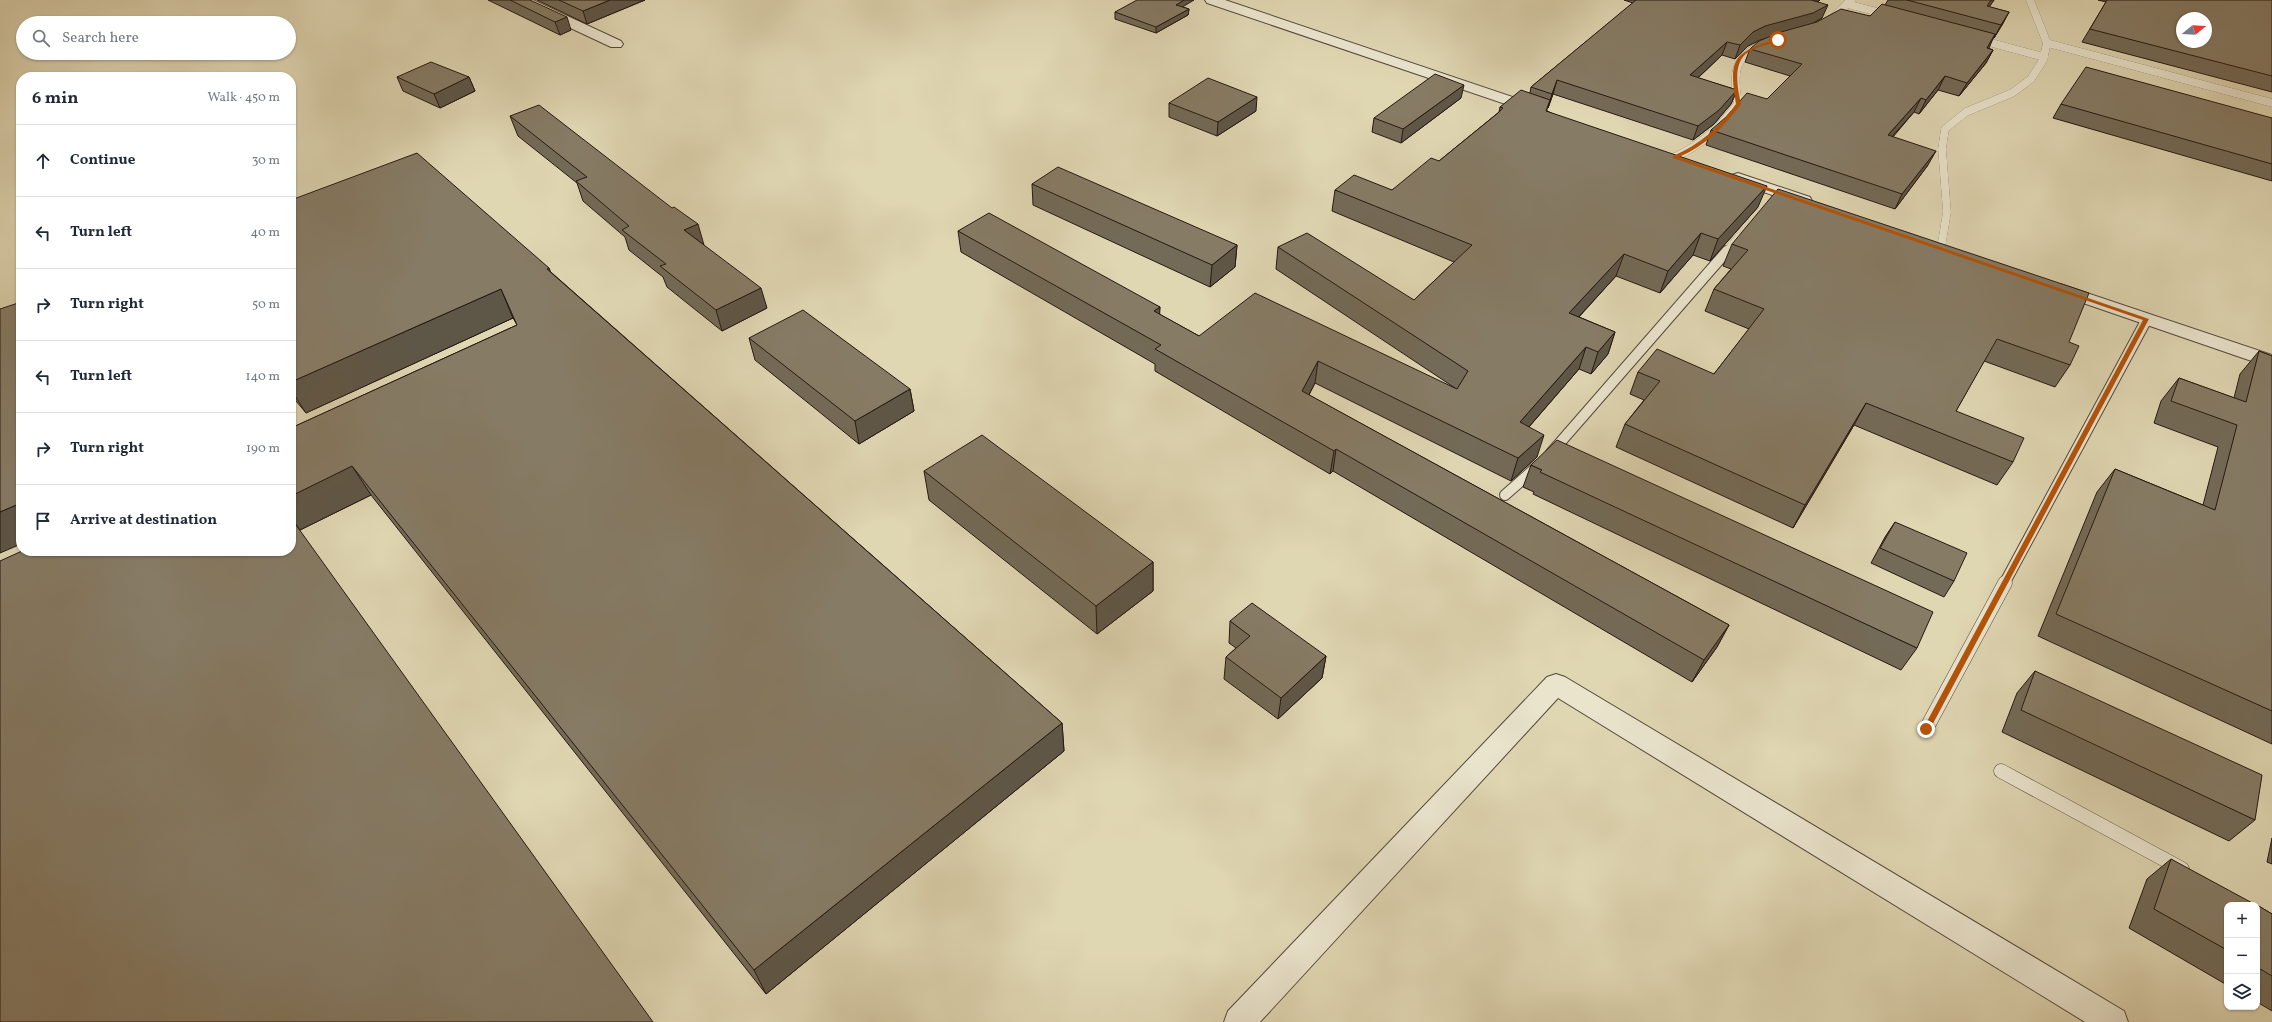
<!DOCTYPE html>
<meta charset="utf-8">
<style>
:root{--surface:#fff;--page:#f6f6f7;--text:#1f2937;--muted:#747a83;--line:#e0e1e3}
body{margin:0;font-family:Vollkorn,serif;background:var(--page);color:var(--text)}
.controls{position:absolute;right:12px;bottom:12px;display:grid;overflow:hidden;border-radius:8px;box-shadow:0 1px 3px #0004}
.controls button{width:36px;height:36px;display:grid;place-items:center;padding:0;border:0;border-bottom:1px solid var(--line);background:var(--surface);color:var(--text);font:20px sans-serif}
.compass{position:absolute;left:2176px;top:12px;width:36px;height:36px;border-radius:50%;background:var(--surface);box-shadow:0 1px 3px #0004;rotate:72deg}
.stop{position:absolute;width:12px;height:12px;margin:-9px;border:3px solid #b45309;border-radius:50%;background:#fff}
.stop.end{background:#b45309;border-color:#fff;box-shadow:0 1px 4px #0008}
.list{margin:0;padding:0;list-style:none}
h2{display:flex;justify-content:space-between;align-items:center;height:52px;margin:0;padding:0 16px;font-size:17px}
h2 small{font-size:13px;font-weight:400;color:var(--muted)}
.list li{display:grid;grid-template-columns:26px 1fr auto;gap:12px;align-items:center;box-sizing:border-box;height:72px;padding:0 16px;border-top:1px solid var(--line)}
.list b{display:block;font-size:15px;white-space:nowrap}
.list em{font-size:13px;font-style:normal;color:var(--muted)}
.icon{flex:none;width:22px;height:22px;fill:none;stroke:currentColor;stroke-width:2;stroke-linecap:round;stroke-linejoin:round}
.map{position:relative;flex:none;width:2272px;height:1022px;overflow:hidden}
.search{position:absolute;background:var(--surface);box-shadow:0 1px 3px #0004;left:16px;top:16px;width:280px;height:44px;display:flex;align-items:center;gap:10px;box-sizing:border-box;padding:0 14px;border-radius:22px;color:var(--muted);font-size:15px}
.panel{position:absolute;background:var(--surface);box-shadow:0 1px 3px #0004;left:16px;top:72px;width:280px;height:484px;border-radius:16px}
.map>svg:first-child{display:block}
</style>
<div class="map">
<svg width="2272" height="1022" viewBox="0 0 2272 1022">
<rect width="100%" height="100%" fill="#dfd6b2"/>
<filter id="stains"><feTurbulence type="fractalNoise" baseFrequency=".005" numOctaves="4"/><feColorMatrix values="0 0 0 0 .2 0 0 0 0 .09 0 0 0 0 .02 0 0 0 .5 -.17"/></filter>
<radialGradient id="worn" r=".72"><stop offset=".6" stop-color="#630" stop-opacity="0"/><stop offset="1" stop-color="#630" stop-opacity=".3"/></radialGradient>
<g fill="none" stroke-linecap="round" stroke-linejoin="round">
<defs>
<g id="service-far2">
<polyline points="1847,4 1889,15"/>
<polyline points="1832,19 1851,0"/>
<polyline points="1977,39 2044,57"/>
<polyline points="2047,43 2272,103"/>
<path d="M 1675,157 C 1701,145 1721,127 1738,104 C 1733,73 1733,57 1764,44"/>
<polyline points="1941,248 1947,212 1942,149 1945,129 1966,112 2012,93 2031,79 2043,60 2047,43 2030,0"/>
<polyline points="1726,252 1739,237"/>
</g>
<g id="service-far1">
<polyline points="1551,453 1727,251"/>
<polyline points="1505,495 1539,465"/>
<polyline points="2004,584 2147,319"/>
</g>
<g id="service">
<polyline points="1926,729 2005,583"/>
<polyline points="2001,771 2182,869"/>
</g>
<g id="minor">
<polygon points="515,0 533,0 621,41 623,44 621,47 611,47 517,3"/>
<polygon points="1205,0 1225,0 1542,107 1545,110 1542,113 1532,113 1207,3"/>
<polygon points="1738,173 1810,197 1812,201 1810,205 1804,206 1732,181 1730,178 1732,175"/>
<polygon points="2060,284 2272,355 2272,368 2054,293 2051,289 2054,285"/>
<polygon points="1556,674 1565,677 2124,1011 2128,1022 2085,1022 1558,698 1260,1022 1224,1022 1228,1011 1547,677"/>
</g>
</defs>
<use href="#service-far2" stroke="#54483a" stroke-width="8"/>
<use href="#service-far1" stroke="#54483a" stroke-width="12"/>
<use href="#service" stroke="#54483a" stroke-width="15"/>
<use href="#minor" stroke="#54483a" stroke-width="2"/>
<use href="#service-far2" stroke="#eae4cd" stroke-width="8"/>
<use href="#service-far1" stroke="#eae4cd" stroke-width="10"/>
<use href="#service" stroke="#eae4cd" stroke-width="14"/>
<use href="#minor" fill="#eae4cd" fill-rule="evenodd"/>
</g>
<g fill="#736a57" stroke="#251812">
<polygon points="488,0 530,0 571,30 560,35"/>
<polygon points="537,0 645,0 587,24"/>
<polygon points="1624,0 1820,0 1817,2 1822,18 1812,24 1870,16 1885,5 1888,0 1994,0 1989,7 2009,12 2002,25 1994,38 1993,38 1988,48 1993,50 1986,63 1959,96 1938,90 1919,114 1914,112 1893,137 1928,165 1895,209 1706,145 1711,130 1767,99 1790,76 1745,62 1750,49 1766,38 1760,40 1748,46 1735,59 1722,55 1698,78 1737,90 1731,104 1714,124 1693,140 1553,94 1548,108 1547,108 1547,111 1758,207 1710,261 1693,255 1660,293 1616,276 1579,317 1615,332 1608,354 1591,374 1579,369 1529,427 1537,457 1511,481 1315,383 1309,395 1729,625 1717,647 1692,682 1333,471 1330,474 1155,371 1155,364 961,252 958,231 1160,307 1159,314 1199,336 1455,388 1276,269 1278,247 1414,300 1454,262 1332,211 1335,190 1392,190 1439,161 1499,112 1500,107 1530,93 1531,87 1633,3"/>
<polygon points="2098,0 2272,0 2272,92 2082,42 2106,2"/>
<polygon points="1183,7 1189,9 1188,15 1156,33 1115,19 1115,12"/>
<polygon points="397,77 469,77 475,91 440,108 403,91"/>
<polygon points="1461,98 1401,143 1372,132 1374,118"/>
<polygon points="1169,103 1256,111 1217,136 1169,117"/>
<polygon points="2061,104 2272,118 2272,181 2053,118"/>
<polygon points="510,116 704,245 767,308 722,331 667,287 663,277 629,250 625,237 583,201 577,183 518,136"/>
<polygon points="1032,184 1237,245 1235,267 1210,287 1033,205"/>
<polygon points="291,200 552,273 1062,723 1064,751 766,994 371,495 300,530 0,1022 291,428 517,325 513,318 306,413 291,395"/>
<polygon points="1732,244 2069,342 2070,365 2055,387 1984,361 1956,411 2013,462 1997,485 1854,425 1793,528 1616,447 1625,424 1644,400 1630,394 1638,372 1714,374 1749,329 1705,311 1714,289 1731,269 1723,266"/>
<polygon points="749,338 910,389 914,411 859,444 755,360"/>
<polygon points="2259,351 2272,356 2272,744 2038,636 2097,492 2115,469 2203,505 2218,447 2154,423 2161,401 2179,378 2234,398 2240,374"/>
<polygon points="1531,465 1917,648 1901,670 1533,494 1534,492 1523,487"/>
<polygon points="924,471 1153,562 1153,591 1097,634 929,500"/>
<polygon points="1895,522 1954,581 1944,597 1871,563 1885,537"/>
<polygon points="1230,621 1326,656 1322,678 1278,719 1224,679 1226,657 1236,648 1229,643"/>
<polygon points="2035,671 2255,820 2229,841 2002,732 2017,693"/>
<polygon points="2272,838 2272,864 2267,862"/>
<polygon points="2171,859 2227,905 2227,985 2129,928 2147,879"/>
<polygon points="2257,905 2272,914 2272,1011 2257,1002"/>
</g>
<g fill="#5e5647" stroke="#251812">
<polygon points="610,0 645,0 587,24 583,11"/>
<polygon points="1184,0 1194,0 1176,11 1176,5"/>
<polygon points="1811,0 1820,0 1805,13"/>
<polygon points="1991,0 1994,0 1980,20 1987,6"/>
<polygon points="1828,5 1822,18 1808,26 1760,40 1748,46 1735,59 1740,45 1753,32 1765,26"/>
<polygon points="1189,9 1188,15 1156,33 1156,27"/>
<polygon points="2009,12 2002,25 1994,38 2001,25"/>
<polygon points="567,17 571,30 560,35 555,22"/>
<polygon points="1995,34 1989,48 1980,62 1987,48"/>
<polygon points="1727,42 1722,55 1686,89 1690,75"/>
<polygon points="1993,50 1986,63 1959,96 1967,83"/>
<polygon points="1945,76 1938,90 1919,114 1926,100"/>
<polygon points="469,77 475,91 440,108 434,94"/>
<polygon points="1557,80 1553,94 1548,108 1552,94"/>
<polygon points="1464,85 1461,98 1401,143 1403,129"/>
<polygon points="1737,90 1731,104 1714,124 1693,140 1698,126"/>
<polygon points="1257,97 1256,111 1217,136 1218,122"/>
<polygon points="1921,98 1914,112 1881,149 1888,135"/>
<polygon points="1936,151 1928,165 1895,209 1902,194"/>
<polygon points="1767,186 1758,207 1710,261 1718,239"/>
<polygon points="698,224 704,245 684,230"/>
<polygon points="1701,233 1693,255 1660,293 1668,271"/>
<polygon points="1237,245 1235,267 1210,287 1212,265"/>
<polygon points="1624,254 1616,276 1562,335 1569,313"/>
<polygon points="549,268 561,296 547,269"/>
<polygon points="761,288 767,308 722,331 716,310"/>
<polygon points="501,289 513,318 306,413 291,390 291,382"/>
<polygon points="1160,307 1159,329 1154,311"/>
<polygon points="1615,332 1608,354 1591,374 1598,352"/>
<polygon points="1586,347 1579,369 1514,444 1520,422"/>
<polygon points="1318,361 1315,383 1299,413 1302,391"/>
<polygon points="910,389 914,411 859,444 855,421"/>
<polygon points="1866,403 1854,425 1793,528 1805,505"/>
<polygon points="1544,435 1537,457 1511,481 1518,458"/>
<polygon points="1336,449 1333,471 1330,474 1334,451"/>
<polygon points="352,466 371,495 300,530 291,518 291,496"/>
<polygon points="21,503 21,544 0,553 0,512"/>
<polygon points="1153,562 1153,591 1097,634 1096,606"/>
<polygon points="1729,625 1717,647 1692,682 1704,660"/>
<polygon points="1326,656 1322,678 1278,719 1281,698"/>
<polygon points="1062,723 1064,751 766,994 754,970"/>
</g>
<g fill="#867b65" stroke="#251812" fill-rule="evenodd">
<polygon points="510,0 530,0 567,17 555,22"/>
<polygon points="559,0 610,0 583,11"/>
<polygon points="1137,0 1184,0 1176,5 1189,9 1156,27 1115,12"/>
<polygon points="1636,0 1811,0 1828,5 1813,13 1765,26 1753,32 1740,45 1727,42 1690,75 1737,90 1719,110 1698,126 1557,80 1552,94 1531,87"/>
<polygon points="1907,0 1991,0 1987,6 2009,12 2001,25"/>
<path d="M 2107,0 L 2272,0 L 2272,76 L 2090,29 ZM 2182,18 L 2206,18 L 2206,42 L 2182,42 Z"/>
<polygon points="1882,4 1995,34 1987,48 1993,50 1967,83 1945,76 1926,100 1921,98 1888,135 1936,151 1902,194 1711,130 1726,117 1747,93 1767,99 1802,64 1750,49 1759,41 1781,32 1817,22 1841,9 1870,16"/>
<polygon points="431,62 469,77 434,94 397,77"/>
<polygon points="2086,67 2272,118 2272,164 2061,104"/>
<polygon points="1435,74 1464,85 1403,129 1374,118"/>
<polygon points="1208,78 1257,97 1218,122 1169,103"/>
<polygon points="1521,90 1550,100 1546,111 1767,186 1718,239 1701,233 1668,271 1624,254 1569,313 1615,332 1598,352 1586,347 1520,422 1544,435 1518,458 1318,361 1302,391 1729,625 1704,660 1336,449 1334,451 1155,349 1161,345 958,231 989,213 1160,307 1154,311 1199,336 1255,293 1457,389 1468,371 1278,247 1307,233 1414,300 1472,245 1335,190 1354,175 1392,190 1431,158 1439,161 1498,113 1503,108 1500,107"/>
<polygon points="539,105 672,208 674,207 698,224 684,230 761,288 716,310 660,266 666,264 622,230 629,226 576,181 587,177 510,116"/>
<polygon points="417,153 549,268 547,269 1062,723 754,970 352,466 291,496 291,428 517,325 501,289 291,382 291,200"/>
<polygon points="1058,167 1237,245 1212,265 1032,184"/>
<polygon points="1778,189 2089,293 2069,342 2079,346 2070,365 1997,339 1956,411 2024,438 2013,462 1866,403 1805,505 1625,424 1660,381 1638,372 1657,349 1714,374 1764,309 1714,289 1748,250 1732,244"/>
<polygon points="21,302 21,503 0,512 0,309"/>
<polygon points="803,310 910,389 855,421 749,338"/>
<polygon points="2259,351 2272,356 2272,711 2056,614 2115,469 2215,510 2237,425 2171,401 2179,378 2246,402"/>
<polygon points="982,435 1153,562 1096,606 924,471"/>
<polygon points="1557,440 1933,612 1917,648 1540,472 1542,470 1531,465"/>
<polygon points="291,518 653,1022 0,1022 0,561 22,551 291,551"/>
<polygon points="1895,522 1967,553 1954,581 1880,548"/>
<polygon points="1252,603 1326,656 1281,698 1226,657 1250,636 1230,621"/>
<polygon points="2035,671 2262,775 2255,820 2021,710"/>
<polygon points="2171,859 2256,905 2227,905 2227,950 2154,909"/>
<polygon points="2257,905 2272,914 2272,976 2257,967"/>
</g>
<path fill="#b45309" d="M 1777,39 L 1781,40 C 1773,44 1763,45 1754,49 C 1731,58 1737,85 1741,104 C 1725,126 1705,146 1679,157 L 2149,319 L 1929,731 L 1924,731 L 1924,727 L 2143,320 L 1673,158 L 1673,156 C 1699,145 1720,127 1736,104 C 1728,58 1734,52 1777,39 Z"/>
<rect width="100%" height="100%" filter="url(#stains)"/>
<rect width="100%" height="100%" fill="url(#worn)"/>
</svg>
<div class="controls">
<button>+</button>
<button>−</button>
<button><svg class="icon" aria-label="layers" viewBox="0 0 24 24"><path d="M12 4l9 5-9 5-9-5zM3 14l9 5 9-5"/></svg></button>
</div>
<svg class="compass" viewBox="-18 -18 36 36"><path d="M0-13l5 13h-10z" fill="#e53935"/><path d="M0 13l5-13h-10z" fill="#747a83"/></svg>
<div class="stop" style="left:1778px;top:40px"></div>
<div class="stop end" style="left:1926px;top:729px"></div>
<div class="search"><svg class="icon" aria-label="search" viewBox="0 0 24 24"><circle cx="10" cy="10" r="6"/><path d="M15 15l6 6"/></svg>Search here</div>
<section class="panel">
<h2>6 min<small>Walk · 450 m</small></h2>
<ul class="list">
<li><svg class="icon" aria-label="ahead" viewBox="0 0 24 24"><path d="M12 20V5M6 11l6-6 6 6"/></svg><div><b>Continue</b></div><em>30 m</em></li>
<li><svg class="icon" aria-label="left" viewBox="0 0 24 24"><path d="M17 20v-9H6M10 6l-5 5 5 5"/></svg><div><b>Turn left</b></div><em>40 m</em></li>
<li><svg class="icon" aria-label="right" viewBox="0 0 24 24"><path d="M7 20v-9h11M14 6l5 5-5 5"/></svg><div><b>Turn right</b></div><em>50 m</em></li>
<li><svg class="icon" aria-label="left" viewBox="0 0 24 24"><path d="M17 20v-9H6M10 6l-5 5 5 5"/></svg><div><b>Turn left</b></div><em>140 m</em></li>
<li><svg class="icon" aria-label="right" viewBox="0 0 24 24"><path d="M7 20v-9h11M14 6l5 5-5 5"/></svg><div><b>Turn right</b></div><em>190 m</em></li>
<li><svg class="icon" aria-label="arrive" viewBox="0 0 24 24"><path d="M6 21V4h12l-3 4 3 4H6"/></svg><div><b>Arrive at destination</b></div></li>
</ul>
</section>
</div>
